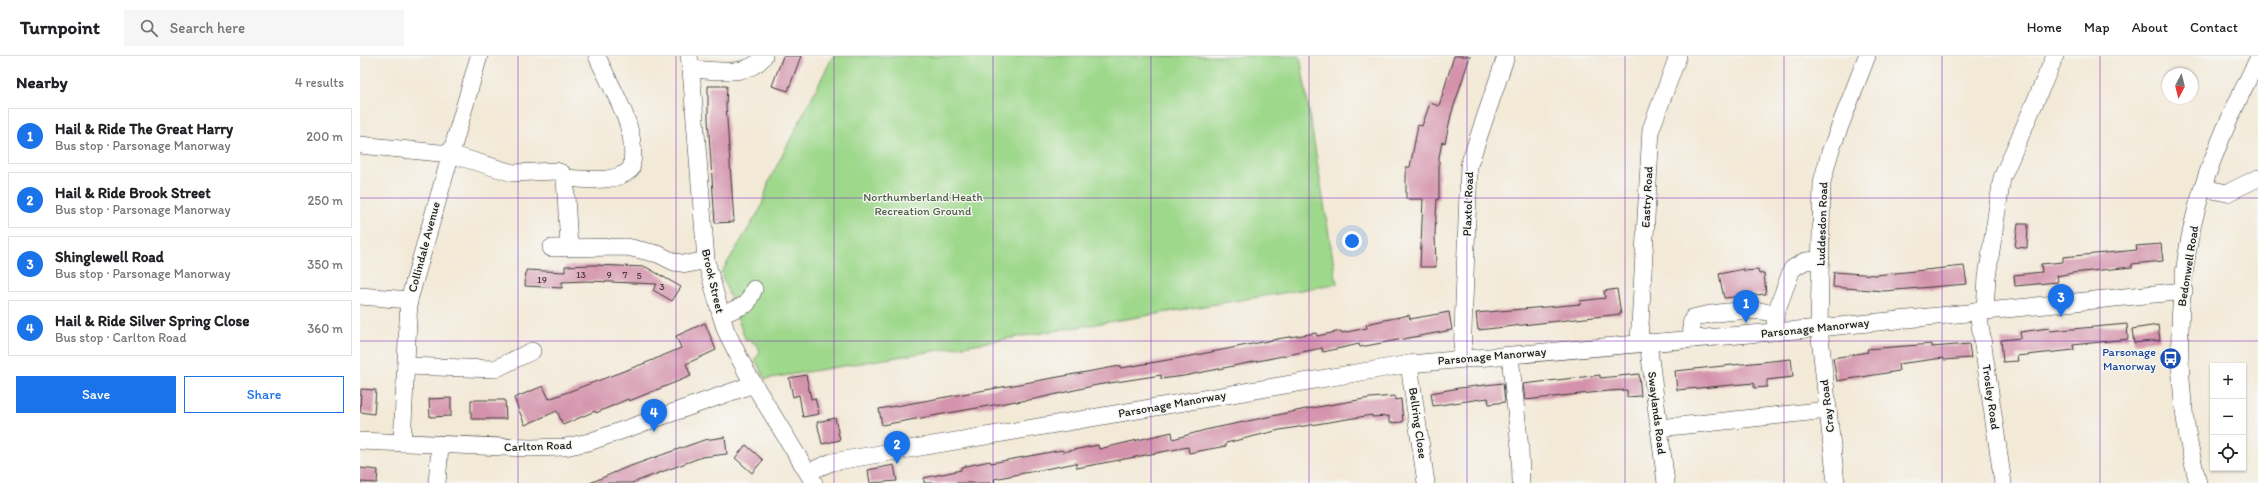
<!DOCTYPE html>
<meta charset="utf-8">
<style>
:root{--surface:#fff;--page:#f6f6f6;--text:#202124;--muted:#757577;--line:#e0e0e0;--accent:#1a73e8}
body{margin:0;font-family:Itim,sans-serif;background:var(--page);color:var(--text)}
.controls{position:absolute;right:12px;bottom:12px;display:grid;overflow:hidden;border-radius:0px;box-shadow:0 1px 3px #0004}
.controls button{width:36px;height:36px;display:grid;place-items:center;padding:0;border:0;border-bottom:1px solid var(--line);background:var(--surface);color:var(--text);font:20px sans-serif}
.compass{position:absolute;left:1802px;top:12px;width:36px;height:36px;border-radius:50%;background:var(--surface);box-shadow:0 1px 3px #0004;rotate:187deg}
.you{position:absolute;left:992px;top:185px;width:14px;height:14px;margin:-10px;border:3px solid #fff;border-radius:50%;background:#1a73e8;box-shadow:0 0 0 6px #1a73e833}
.badge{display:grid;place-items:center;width:26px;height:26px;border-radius:50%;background:var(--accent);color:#fff;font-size:13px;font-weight:700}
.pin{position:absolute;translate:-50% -33px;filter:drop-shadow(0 1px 2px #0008)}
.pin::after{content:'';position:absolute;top:21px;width:14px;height:12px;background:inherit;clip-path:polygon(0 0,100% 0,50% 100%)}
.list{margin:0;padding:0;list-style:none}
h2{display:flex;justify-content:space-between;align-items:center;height:52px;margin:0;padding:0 16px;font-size:17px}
h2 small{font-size:13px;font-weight:400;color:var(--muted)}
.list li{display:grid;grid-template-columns:26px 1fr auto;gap:12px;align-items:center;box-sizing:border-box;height:56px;margin:0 8px 8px;padding:0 8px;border:1px solid var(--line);border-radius:0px}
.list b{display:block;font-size:15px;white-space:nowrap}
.list p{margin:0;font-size:13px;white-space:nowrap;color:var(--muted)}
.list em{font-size:13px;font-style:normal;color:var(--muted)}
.actions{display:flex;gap:8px;padding:12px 16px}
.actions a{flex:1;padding:9px 0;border:1px solid var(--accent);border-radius:0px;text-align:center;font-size:14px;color:var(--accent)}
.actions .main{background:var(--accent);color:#fff}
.icon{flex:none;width:22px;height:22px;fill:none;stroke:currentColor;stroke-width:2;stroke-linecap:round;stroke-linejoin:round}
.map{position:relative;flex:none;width:1898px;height:427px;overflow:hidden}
header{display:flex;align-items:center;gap:24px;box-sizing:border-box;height:56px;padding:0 20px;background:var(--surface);border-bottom:1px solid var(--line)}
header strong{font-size:19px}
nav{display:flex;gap:22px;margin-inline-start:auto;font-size:14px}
.search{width:280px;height:36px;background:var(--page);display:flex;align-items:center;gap:10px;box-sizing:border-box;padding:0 14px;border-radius:0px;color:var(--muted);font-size:15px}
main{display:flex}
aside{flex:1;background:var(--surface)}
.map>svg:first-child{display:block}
</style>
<header>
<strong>Turnpoint</strong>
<div class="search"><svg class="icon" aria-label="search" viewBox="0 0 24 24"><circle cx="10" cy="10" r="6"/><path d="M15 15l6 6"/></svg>Search here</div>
<nav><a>Home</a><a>Map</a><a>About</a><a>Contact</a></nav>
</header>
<main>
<aside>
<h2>Nearby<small>4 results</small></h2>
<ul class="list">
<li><span class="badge">1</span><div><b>Hail &amp; Ride The Great Harry</b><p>Bus stop · Parsonage Manorway</p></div><em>200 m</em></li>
<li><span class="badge">2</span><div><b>Hail &amp; Ride Brook Street</b><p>Bus stop · Parsonage Manorway</p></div><em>250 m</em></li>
<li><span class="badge">3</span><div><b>Shinglewell Road</b><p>Bus stop · Parsonage Manorway</p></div><em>350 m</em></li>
<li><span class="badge">4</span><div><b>Hail &amp; Ride Silver Spring Close</b><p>Bus stop · Carlton Road</p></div><em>360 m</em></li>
</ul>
<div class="actions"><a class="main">Save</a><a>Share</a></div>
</aside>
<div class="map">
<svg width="1898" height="427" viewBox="0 0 1898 427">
<rect width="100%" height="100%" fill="#f6f6f2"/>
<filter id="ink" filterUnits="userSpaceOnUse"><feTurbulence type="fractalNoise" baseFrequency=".025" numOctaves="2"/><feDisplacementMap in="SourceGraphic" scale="8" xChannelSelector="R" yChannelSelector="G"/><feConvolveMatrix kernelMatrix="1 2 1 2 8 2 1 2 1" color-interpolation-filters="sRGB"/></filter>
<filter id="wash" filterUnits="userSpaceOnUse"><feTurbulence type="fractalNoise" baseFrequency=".012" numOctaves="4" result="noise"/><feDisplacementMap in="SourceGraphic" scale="16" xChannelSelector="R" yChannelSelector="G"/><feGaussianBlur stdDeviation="0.9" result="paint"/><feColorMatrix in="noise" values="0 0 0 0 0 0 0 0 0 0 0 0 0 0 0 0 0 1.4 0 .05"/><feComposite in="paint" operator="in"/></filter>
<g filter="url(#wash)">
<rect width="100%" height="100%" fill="#f3e9d7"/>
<polygon fill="#9ed88b" stroke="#5d7a54" points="473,0 940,0 977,228 405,323 395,303 400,297 398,290 390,284 386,285 361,217 401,152 409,125"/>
<g id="blocks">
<g fill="#d493ab">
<polygon points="423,0 441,0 428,35 412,30"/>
<polygon points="1094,0 1110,0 1091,59 1085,87 1082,86 1079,101 1079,143 1077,143 1075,178 1076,211 1060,211 1063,143 1046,143 1046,111 1050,111 1058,69 1062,70 1070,47 1079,50"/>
<polygon points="348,30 367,30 366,49 374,166 355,167 348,63"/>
<polygon points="1658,168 1668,168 1667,192 1655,191"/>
<polygon points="1801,188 1803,205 1772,208 1772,211 1712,217 1697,220 1698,226 1655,230 1654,219 1682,216 1681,208 1703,206 1703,201 1777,194 1776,190"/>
<polygon points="233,209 286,211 321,231 312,245 293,234 297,228 227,225 202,226 202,232 165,230 166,214 205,216 205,210"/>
<polygon points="1604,210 1607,228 1524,235 1473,231 1474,216 1516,219"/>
<polygon points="1384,213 1384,215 1398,214 1399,218 1404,217 1406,238 1364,242 1359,218"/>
<polygon points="1257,233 1261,258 1118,274 1116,257 1221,248 1220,245 1245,242 1244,235"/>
<polygon points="1089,256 1092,274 1000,291 999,288 963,296 962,292 824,320 801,323 801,319 737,329 675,343 656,346 656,345 522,369 519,353 760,310 761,312 831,300 923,282 956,277 957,280 981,275 982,277 1007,272 1006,268 1049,259 1050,263"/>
<polygon points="345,267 356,294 326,308 331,320 269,345 268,343 236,357 235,355 203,369 197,355 165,369 154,342 183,330 189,343 288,306 321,292 316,280"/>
<polygon points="1767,268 1768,283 1713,289 1714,294 1657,300 1658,305 1643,306 1641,284 1661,282 1660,276 1689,272 1690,275"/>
<polygon points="1798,269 1800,284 1774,287 1772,273"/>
<polygon points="1572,288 1572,291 1609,288 1611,302 1584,304 1583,302 1538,308 1539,315 1477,325 1473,302 1508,296 1507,293"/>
<polygon points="1431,303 1433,321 1407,324 1407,331 1394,332 1394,327 1317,334 1315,315"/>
<polygon points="1279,318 1281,340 1267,341 1267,334 1249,335 1165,344 1163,328 1240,319 1240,322"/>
<polygon points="446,319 451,343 455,342 459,358 443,361 439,339 433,341 429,322"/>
<polygon points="1143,327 1145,346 1129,348 1128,342 1073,350 1071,337 1099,332"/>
<polygon points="1,333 16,334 14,358 0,356"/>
<polygon points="1035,340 1035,344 1041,343 1043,366 1029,367 1029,360 1012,361 1012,359 920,374 866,387 866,390 829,397 828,391 717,412 716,407 634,423 635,427 564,427 564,422 601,414 601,411 630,405 631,407 702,394 703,396 738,389 739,393 812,376 813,383 845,374 946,353 1010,342"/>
<polygon points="91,342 91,360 70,361 69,343"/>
<polygon points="111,344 145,344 146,363 111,363"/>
<polygon points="475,362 480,384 462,388 457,366"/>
<polygon points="365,381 367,398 342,401 272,427 230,427 265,412 344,384"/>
<polygon points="386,389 403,404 392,417 375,402"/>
<polygon points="534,409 537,425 510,427 508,414"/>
<polygon points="0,412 18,414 17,427 0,426"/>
</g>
</g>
</g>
<g filter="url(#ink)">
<use href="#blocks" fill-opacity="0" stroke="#3c3b38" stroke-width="1"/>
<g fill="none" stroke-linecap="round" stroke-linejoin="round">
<defs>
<g id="minor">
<polyline points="329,0 331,13 346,204 361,259 366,275 387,317 454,427"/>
<path d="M 331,13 C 355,14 389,22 404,0"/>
<polyline points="0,89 90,98 153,117 196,115 202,117 205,122"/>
<polyline points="1843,132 1867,137 1898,122"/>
<path d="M 209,191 L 205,122 C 226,123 255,128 271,113 C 280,73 252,35 237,0"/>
<polyline points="191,192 267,191 298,198 314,206 328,208 346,204"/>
<polyline points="0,240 49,244"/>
<polyline points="1625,254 1627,221 1642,122 1695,0"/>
<polyline points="1618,255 1643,427"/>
<polyline points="361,259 387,248 394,233"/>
<polyline points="1415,259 1432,213 1445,205 1461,204"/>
<path d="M 1333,283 L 1331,268 L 1333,262 C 1350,257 1401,250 1415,259 L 1416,276"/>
<polyline points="1288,286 1306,427"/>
<polyline points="1279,287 1291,73 1318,0"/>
<polyline points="1150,300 1160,392 1161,427"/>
<polyline points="1102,302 1109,109 1146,0"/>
<polyline points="1049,308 1066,427"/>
<polyline points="46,310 135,313 172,295"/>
<polyline points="1299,372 1468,354"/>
<polyline points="0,385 170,392 205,391 229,386 394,328"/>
<polyline points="42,387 49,244 119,0"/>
<polyline points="448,416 472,406 1049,308 1459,272 1824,235"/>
<polyline points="77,427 80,390"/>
<polyline points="1476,427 1459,272 1462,126 1470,96 1507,0"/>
<path d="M 1838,427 C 1813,333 1813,225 1843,131 C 1857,87 1877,45 1898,3"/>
</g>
</defs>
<use href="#minor" stroke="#3c3b38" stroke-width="18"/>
<use href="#minor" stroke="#fff" stroke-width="17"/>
</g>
</g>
<path fill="none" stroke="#7b2cbf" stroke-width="1" stroke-opacity="0.55" d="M 158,0 L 158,427M 316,0 L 316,427M 474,0 L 474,427M 633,0 L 633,427M 791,0 L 791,427M 949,0 L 949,427M 1107,0 L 1107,427M 1265,0 L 1265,427M 1424,0 L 1424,427M 1582,0 L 1582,427M 1740,0 L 1740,427M 0,142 L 1898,142M 0,285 L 1898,285"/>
<defs>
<symbol id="bus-disc" viewBox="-11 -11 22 22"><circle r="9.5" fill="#1a4fb4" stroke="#f6f6f2"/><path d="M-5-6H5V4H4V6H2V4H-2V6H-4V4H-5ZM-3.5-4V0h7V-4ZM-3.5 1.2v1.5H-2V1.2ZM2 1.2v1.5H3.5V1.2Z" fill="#fff"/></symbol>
</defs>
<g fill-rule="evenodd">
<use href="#bus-disc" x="1798" y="290" width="25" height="25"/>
</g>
<g text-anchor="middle" stroke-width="3" stroke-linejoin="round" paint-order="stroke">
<g font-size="10" fill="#4a3a40">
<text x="221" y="222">13</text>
<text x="249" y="222">9</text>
<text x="265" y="222">7</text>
<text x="279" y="223">5</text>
<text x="182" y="227">19</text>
<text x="302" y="234">3</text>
</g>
<g font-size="12" fill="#4a5e43" stroke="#f6f6f2">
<text x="563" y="145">Northumberland Heath<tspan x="563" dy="14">Recreation Ground</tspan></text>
</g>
<g font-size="12" fill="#1c1c1c" stroke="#f6f6f2">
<text transform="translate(1287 141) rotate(-87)" y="4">Eastry Road</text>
<text transform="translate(1108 148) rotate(-88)" y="4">Plaxtol Road</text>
<text transform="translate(1462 168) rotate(-88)" y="4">Luddesdon Road</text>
<text transform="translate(64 191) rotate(-75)" y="4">Collindale Avenue</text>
<text transform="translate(1828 210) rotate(-81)" y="4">Bedonwell Road</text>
<text transform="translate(353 225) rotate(77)" y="4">Brook Street</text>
<text transform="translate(1455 272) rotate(-6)" y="4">Parsonage Manorway</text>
<text transform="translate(1132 300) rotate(-5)" y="4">Parsonage Manorway</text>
<text transform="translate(1631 341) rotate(82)" y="4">Trosley Road</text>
<text transform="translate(812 348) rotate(-10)" y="4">Parsonage Manorway</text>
<text transform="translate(1467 350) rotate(-97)" y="4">Cray Road</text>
<text transform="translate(1297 357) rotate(83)" y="4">Swaylands Road</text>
<text transform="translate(1058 367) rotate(82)" y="4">Bellring Close</text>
<text transform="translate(178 390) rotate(-2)" y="4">Carlton Road</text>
</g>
<g font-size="12" fill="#164399" stroke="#f6f6f2" text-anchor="end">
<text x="1796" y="300">Parsonage<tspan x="1796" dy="14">Manorway</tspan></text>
</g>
</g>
</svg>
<div class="controls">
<button>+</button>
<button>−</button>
<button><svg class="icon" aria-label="locate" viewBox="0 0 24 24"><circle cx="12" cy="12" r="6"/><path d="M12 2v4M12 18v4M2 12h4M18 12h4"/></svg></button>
</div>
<svg class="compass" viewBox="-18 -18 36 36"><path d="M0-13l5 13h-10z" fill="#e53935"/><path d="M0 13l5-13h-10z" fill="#757577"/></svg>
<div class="you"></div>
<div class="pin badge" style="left:1386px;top:267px">1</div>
<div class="pin badge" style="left:537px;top:408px">2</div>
<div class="pin badge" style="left:1701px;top:261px">3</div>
<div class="pin badge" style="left:294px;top:376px">4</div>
</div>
</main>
